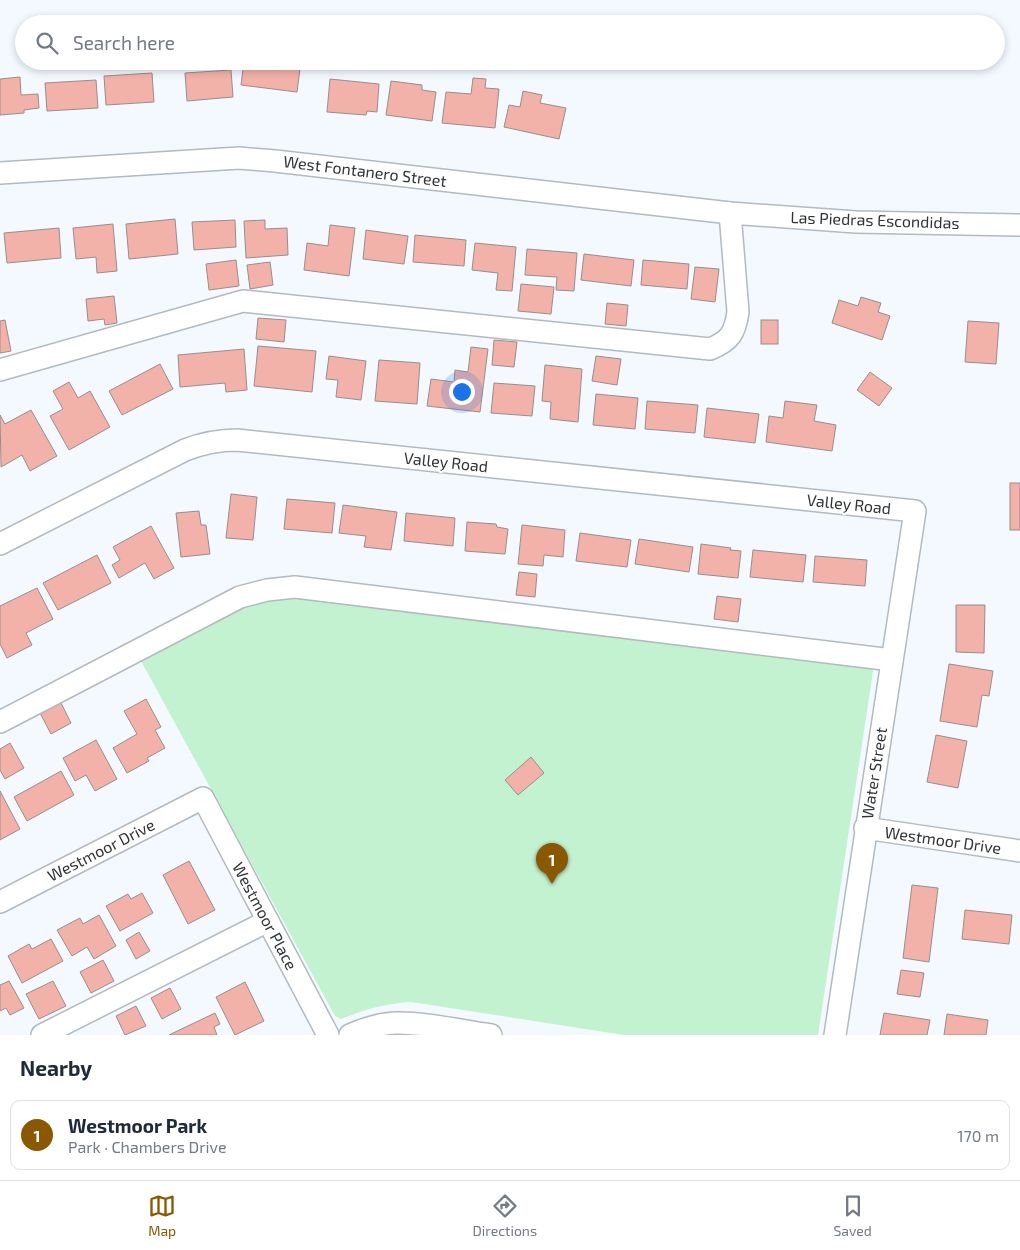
<!DOCTYPE html>
<meta charset="utf-8">
<style>
:root{--surface:#fff;--page:#f2f2f3;--text:#1f2937;--muted:#747a83;--line:#e0e1e3;--accent:#895800}
body{margin:0;font-family:"Exo 2",sans-serif;background:var(--page);color:var(--text)}
.you{position:absolute;left:461px;top:391px;width:18px;height:18px;margin:-12px;border:4px solid #fff;border-radius:50%;background:#1a73e8;box-shadow:0 0 0 8px #1a73e833}
.badge{display:grid;place-items:center;width:32px;height:32px;border-radius:50%;background:var(--accent);color:#fff;font-size:16px;font-weight:700}
.pin{position:absolute;translate:-50% -41px;filter:drop-shadow(0 1px 2px #0008)}
.pin::after{content:'';position:absolute;top:26px;width:18px;height:15px;background:inherit;clip-path:polygon(0 0,100% 0,50% 100%)}
.list{margin:0;padding:0;list-style:none}
h2{display:flex;justify-content:space-between;align-items:center;height:65px;margin:0;padding:0 20px;font-size:21px}
h2 small{font-size:16px;font-weight:400;color:var(--muted)}
.list li{display:grid;grid-template-columns:32px 1fr auto;gap:15px;align-items:center;box-sizing:border-box;height:70px;margin:0 10px 10px;padding:0 10px;border:1px solid var(--line);border-radius:10px}
.list b{display:block;font-size:19px;white-space:nowrap}
.list p{margin:0;font-size:16px;white-space:nowrap;color:var(--muted)}
.list em{font-size:16px;font-style:normal;color:var(--muted)}
.icon{flex:none;width:28px;height:28px;fill:none;stroke:currentColor;stroke-width:2;stroke-linecap:round;stroke-linejoin:round}
.map{position:relative;flex:none;width:1020px;height:1035px;overflow:hidden}
.search{position:absolute;background:var(--surface);box-shadow:0 2px 8px #0003;left:15px;right:15px;top:15px;height:55px;display:flex;align-items:center;gap:12px;box-sizing:border-box;padding:0 18px;border-radius:28px;color:var(--muted);font-size:19px}
.sheet{height:145px;background:var(--surface)}
nav{display:flex;justify-content:space-around;align-items:center;box-sizing:border-box;height:70px;border-top:1px solid var(--line);background:var(--surface);font-size:14px;color:var(--muted)}
nav a{display:grid;justify-items:center;gap:2px}
nav .on{color:var(--accent)}
.map>svg:first-child{display:block}
</style>
<div class="map">
<svg width="1020" height="1035" viewBox="0 0 1020 1035">
<rect width="100%" height="100%" fill="#f3f9ff"/>
<path fill="#c3f2d0" d="M 281,594 L 874,665 L 818,1035 L 624,1035 L 411,1002 C 383,1004 367,1009 341,1019 L 335,1016 L 141,661 L 231,610 Z"/>
<g fill="#f3b2a9" stroke="#988d8c">
<polygon points="244,61 301,61 297,92 241,85"/>
<polygon points="231,70 233,97 187,101 185,73"/>
<polygon points="152,73 154,102 106,105 104,76"/>
<polygon points="20,77 21,95 38,94 39,108 24,110 24,113 0,115 0,79"/>
<polygon points="473,78 486,79 485,88 499,89 495,128 442,123 446,92 471,94"/>
<polygon points="330,79 379,84 377,112 367,111 366,115 327,112"/>
<polygon points="96,80 98,108 47,111 45,83"/>
<polygon points="391,81 422,85 422,90 436,92 432,121 386,115"/>
<polygon points="523,91 542,95 540,103 566,108 559,139 504,127 509,105 520,107"/>
<polygon points="175,219 178,254 129,259 126,224"/>
<polygon points="235,220 236,247 194,250 192,222"/>
<polygon points="265,220 265,229 287,228 288,255 246,258 244,221"/>
<polygon points="113,224 117,271 97,273 96,257 76,259 73,228"/>
<polygon points="330,225 355,228 349,276 304,270 307,243 328,246"/>
<polygon points="59,228 61,258 7,263 4,233"/>
<polygon points="366,230 408,236 404,264 363,259"/>
<polygon points="415,235 466,240 464,266 413,262"/>
<polygon points="475,243 516,247 512,291 496,290 498,273 472,270"/>
<polygon points="527,249 577,253 574,291 556,290 557,277 525,275"/>
<polygon points="584,254 634,260 631,286 581,280"/>
<polygon points="236,260 239,286 209,290 206,264"/>
<polygon points="643,260 689,264 687,289 641,285"/>
<polygon points="270,262 273,285 250,289 247,265"/>
<polygon points="695,267 719,269 715,302 691,299"/>
<polygon points="521,284 554,287 551,314 518,311"/>
<polygon points="114,296 117,323 105,325 104,319 88,321 86,299"/>
<polygon points="861,297 881,303 878,312 890,316 882,340 832,323 839,300 858,306"/>
<polygon points="607,303 628,305 626,326 605,324"/>
<polygon points="258,318 286,320 284,342 256,339"/>
<polygon points="5,320 11,351 0,353 0,321"/>
<rect x="761" y="320" width="17" height="24"/>
<polygon points="968,321 999,323 996,364 965,362"/>
<polygon points="494,340 517,342 514,367 492,365"/>
<polygon points="258,346 316,351 312,392 254,386"/>
<polygon points="471,347 488,349 480,412 427,406 431,379 454,382 455,370 468,372"/>
<polygon points="244,349 247,390 226,392 225,383 180,387 178,355"/>
<polygon points="329,356 366,361 361,400 336,397 338,380 326,379"/>
<polygon points="596,356 621,359 617,385 592,381"/>
<polygon points="379,360 420,363 417,404 375,401"/>
<polygon points="160,364 173,389 122,415 109,391"/>
<polygon points="545,365 582,369 578,422 550,419 551,402 542,401"/>
<polygon points="870,372 892,388 879,406 857,390"/>
<polygon points="69,382 78,398 90,391 110,427 69,450 50,416 63,409 53,391"/>
<polygon points="494,383 535,386 532,416 491,413"/>
<polygon points="596,394 638,398 635,429 593,425"/>
<polygon points="647,401 698,405 695,433 645,429"/>
<polygon points="785,401 817,405 814,421 836,425 832,451 766,442 769,416 783,418"/>
<polygon points="707,408 759,414 755,443 704,437"/>
<polygon points="31,410 57,456 30,471 22,455 1,467 0,415 5,424"/>
<rect x="1010" y="483" width="10" height="47"/>
<polygon points="231,494 257,497 253,540 226,538"/>
<polygon points="287,499 335,503 332,533 284,529"/>
<polygon points="343,505 397,512 391,550 364,547 366,536 339,533"/>
<polygon points="199,511 201,525 206,525 210,554 181,557 176,513"/>
<polygon points="406,513 455,518 453,546 404,541"/>
<polygon points="467,522 496,524 497,527 508,529 505,554 465,551"/>
<polygon points="522,525 565,530 563,557 544,555 543,566 518,564"/>
<polygon points="151,526 174,568 154,579 145,563 119,578 112,565 120,560 113,547"/>
<polygon points="580,533 631,540 627,567 576,561"/>
<polygon points="639,539 693,547 689,572 635,564"/>
<polygon points="701,544 731,548 730,550 741,551 738,578 698,574"/>
<polygon points="753,550 806,555 803,582 750,577"/>
<polygon points="97,555 111,583 58,610 43,583"/>
<polygon points="815,556 867,560 865,586 813,582"/>
<polygon points="519,572 537,574 535,597 516,595"/>
<polygon points="37,588 53,619 26,633 32,645 7,658 0,644 0,606"/>
<polygon points="717,596 741,599 738,622 714,619"/>
<polygon points="956,605 985,605 984,653 956,652"/>
<polygon points="949,664 993,671 989,696 982,695 977,727 940,721"/>
<polygon points="146,699 161,727 155,730 165,748 147,758 149,761 127,773 113,748 137,734 124,711"/>
<polygon points="61,703 71,723 51,734 40,713"/>
<polygon points="936,735 967,741 958,788 927,782"/>
<polygon points="96,740 117,779 95,791 86,775 75,781 63,758"/>
<polygon points="10,743 24,768 5,779 0,770 0,749"/>
<polygon points="531,757 544,773 518,795 505,780"/>
<polygon points="61,771 74,795 27,821 14,797"/>
<polygon points="0,791 20,829 0,840"/>
<polygon points="189,861 215,910 188,924 163,875"/>
<polygon points="912,885 938,888 929,962 903,958"/>
<polygon points="142,893 153,913 120,931 106,906 128,894 131,899"/>
<polygon points="965,910 1012,915 1009,944 962,939"/>
<polygon points="99,915 116,946 94,959 87,947 72,956 57,930 80,918 83,924"/>
<polygon points="139,932 150,951 136,959 126,940"/>
<polygon points="51,939 63,961 22,983 8,956 29,944 32,949"/>
<polygon points="103,960 114,981 91,993 80,972"/>
<polygon points="901,970 924,973 920,997 897,994"/>
<polygon points="9,981 24,1008 10,1015 6,1008 0,1011 0,985"/>
<polygon points="53,981 66,1006 39,1019 26,994"/>
<polygon points="245,982 264,1021 235,1035 216,997"/>
<polygon points="170,988 181,1009 162,1019 151,998"/>
<polygon points="136,1006 146,1026 125,1035 116,1016"/>
<polygon points="215,1013 220,1024 214,1027 217,1035 169,1035"/>
<polygon points="884,1013 930,1020 927,1035 880,1035"/>
<polygon points="947,1014 988,1020 986,1035 944,1035"/>
</g>
<g fill="none" stroke-linecap="round" stroke-linejoin="round">
<defs>
<g id="minor">
<polyline points="0,173 239,158 275,161 730,213 856,222 1020,225"/>
<path d="M 0,370 L 243,301 L 710,349 C 730,341 735,333 738,312 L 730,213"/>
<path d="M 0,544 L 185,450 C 203,443 218,440 237,440 L 915,511 L 835,1035"/>
<polyline points="0,722 240,597 267,590 295,587 892,660"/>
<polyline points="865,828 1020,851"/>
<polyline points="0,902 203,798 328,1035"/>
<polyline points="42,1035 268,921"/>
<path d="M 350,1035 C 363,1029 380,1024 395,1023 C 424,1022 462,1031 491,1035"/>
</g>
</defs>
<use href="#minor" stroke="#b2bac0" stroke-width="24"/>
<use href="#minor" stroke="#fff" stroke-width="21"/>
</g>
<g text-anchor="middle" stroke-width="4.5" stroke-linejoin="round" paint-order="stroke">
<g font-size="16" fill="#303336" stroke="#fff">
<text transform="translate(365 171) rotate(7)" y="6">West Fontanero Street</text>
<text transform="translate(875 220) rotate(2)" y="6">Las Piedras Escondidas</text>
<text transform="translate(446 462) rotate(6)" y="6">Valley Road</text>
<text transform="translate(849 504) rotate(6)" y="6">Valley Road</text>
<text transform="translate(874 773) rotate(-81)" y="6">Water Street</text>
<text transform="translate(943 840) rotate(8)" y="6">Westmoor Drive</text>
<text transform="translate(101 850) rotate(-27)" y="6">Westmoor Drive</text>
<text transform="translate(265 916) rotate(62)" y="6">Westmoor Place</text>
</g>
</g>
</svg>
<div class="you"></div>
<div class="pin badge" style="left:552px;top:884px">1</div>
<div class="search"><svg class="icon" aria-label="search" viewBox="0 0 24 24"><circle cx="10" cy="10" r="6"/><path d="M15 15l6 6"/></svg>Search here</div>
</div>
<section class="sheet">
<h2>Nearby<small></small></h2>
<ul class="list">
<li><span class="badge">1</span><div><b>Westmoor Park</b><p>Park · Chambers Drive</p></div><em>170 m</em></li>
</ul>
</section>
<nav>
<a class="on"><svg class="icon" aria-label="map" viewBox="0 0 24 24"><path d="M3 6l6-2 6 2 6-2v14l-6 2-6-2-6 2zM9 4v14M15 6v14"/></svg>Map</a>
<a><svg class="icon" aria-label="directions" viewBox="0 0 24 24"><path d="M12 3l9 9-9 9-9-9zM9 14v-3h6M13 9l2 2-2 2"/></svg>Directions</a>
<a><svg class="icon" aria-label="saved" viewBox="0 0 24 24"><path d="M7 4h10v16l-5-4-5 4z"/></svg>Saved</a>
</nav>
